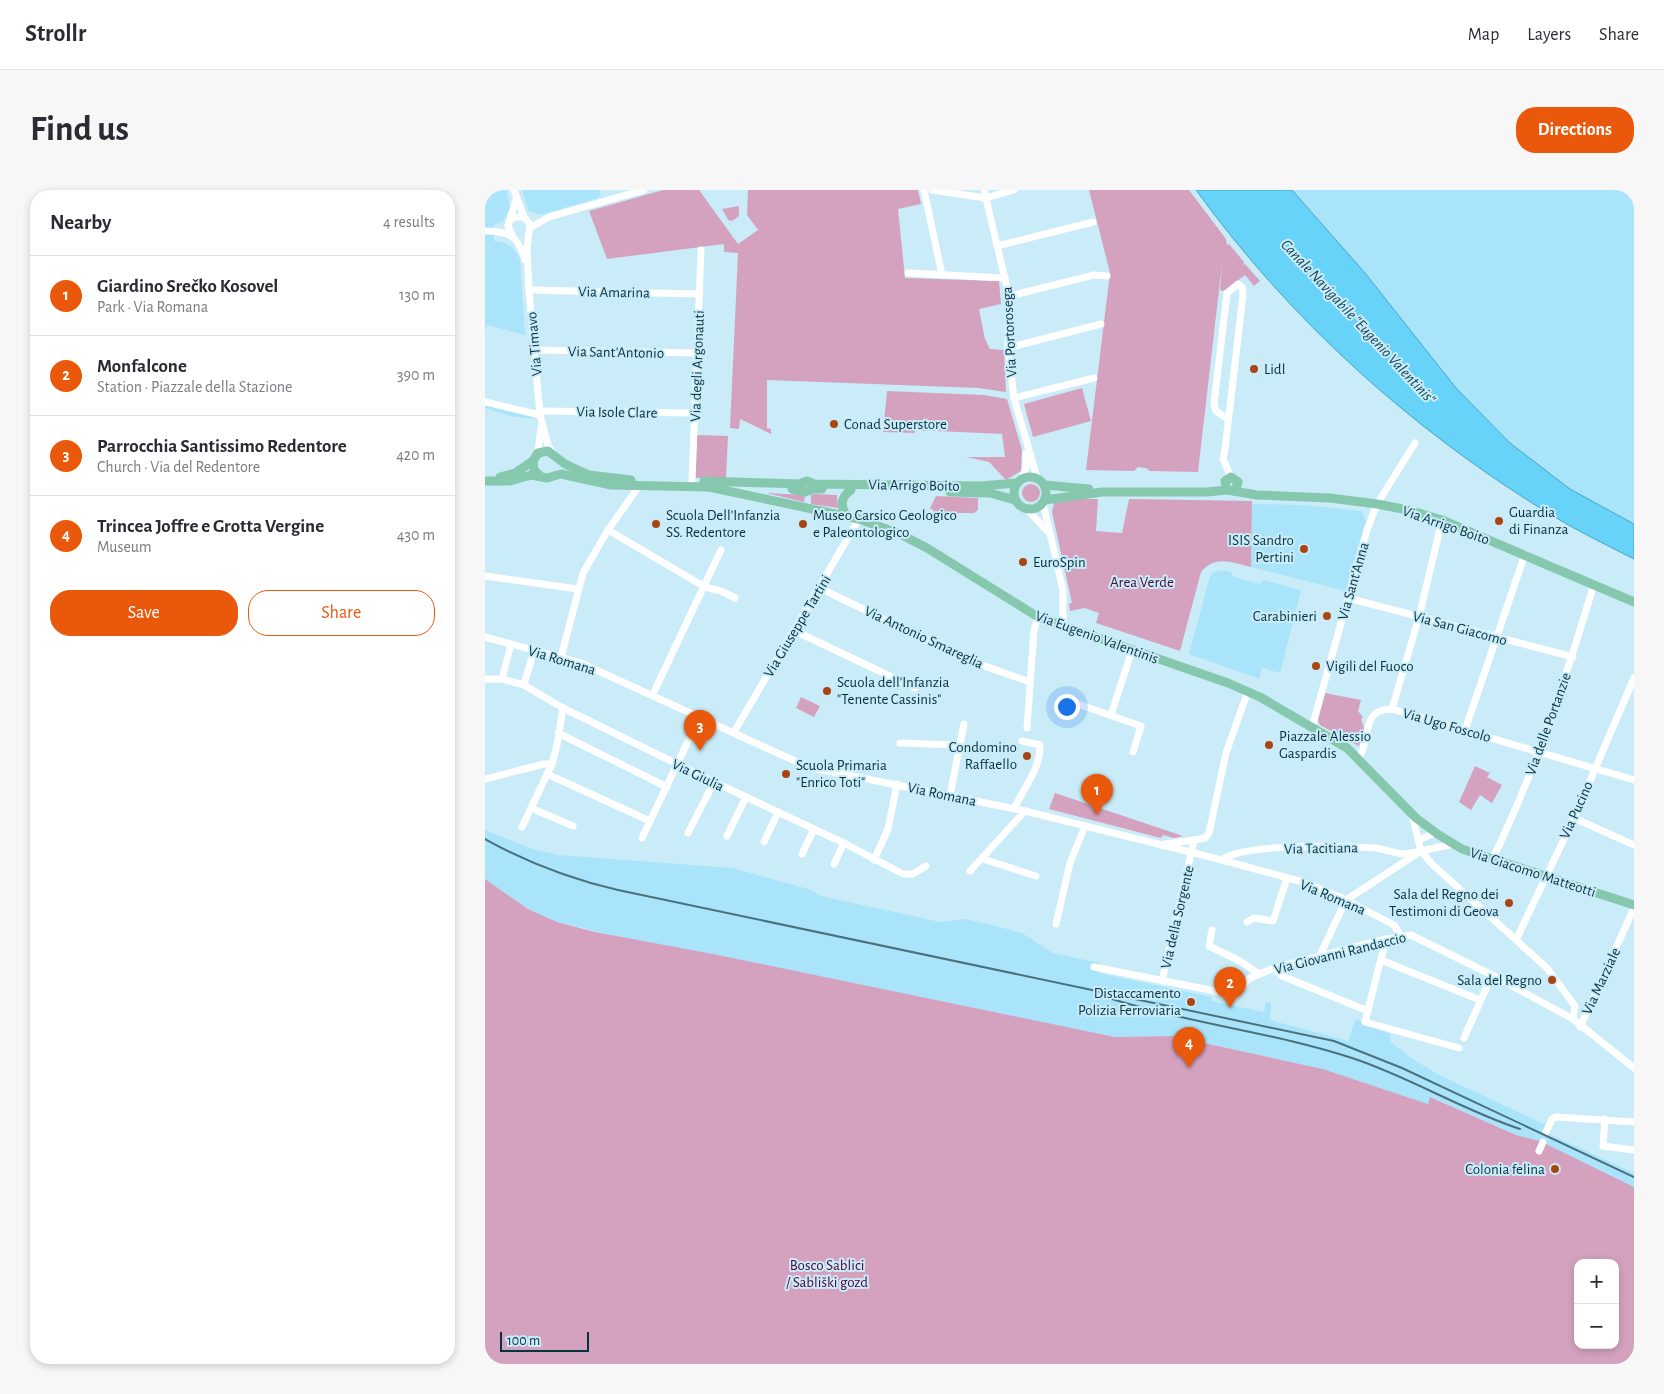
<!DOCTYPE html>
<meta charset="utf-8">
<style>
:root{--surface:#fff;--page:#f7f7f7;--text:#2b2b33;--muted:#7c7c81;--line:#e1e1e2;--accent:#ea580c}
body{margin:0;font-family:"Alegreya Sans",sans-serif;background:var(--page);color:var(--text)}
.controls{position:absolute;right:15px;bottom:15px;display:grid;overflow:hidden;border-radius:10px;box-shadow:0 2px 8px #0003}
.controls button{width:45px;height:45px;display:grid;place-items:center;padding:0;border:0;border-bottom:1px solid var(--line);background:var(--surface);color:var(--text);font:25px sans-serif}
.scale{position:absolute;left:15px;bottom:12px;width:89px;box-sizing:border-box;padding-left:5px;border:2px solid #07323f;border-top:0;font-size:14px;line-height:18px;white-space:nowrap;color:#07323f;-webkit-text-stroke:4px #caecf9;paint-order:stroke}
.you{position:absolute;left:581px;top:516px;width:18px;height:18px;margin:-12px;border:4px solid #fff;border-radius:50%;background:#1a73e8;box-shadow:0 0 0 8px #1a73e833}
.badge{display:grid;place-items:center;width:32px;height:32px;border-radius:50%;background:var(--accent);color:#fff;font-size:16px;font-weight:700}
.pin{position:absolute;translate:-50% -41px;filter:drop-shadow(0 1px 2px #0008)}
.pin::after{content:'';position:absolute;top:26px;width:18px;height:15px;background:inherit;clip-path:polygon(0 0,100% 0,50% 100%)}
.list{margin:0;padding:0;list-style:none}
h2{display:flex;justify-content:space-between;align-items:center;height:65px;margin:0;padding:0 20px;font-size:21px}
h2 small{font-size:16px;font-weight:400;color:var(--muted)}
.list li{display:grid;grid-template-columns:32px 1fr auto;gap:15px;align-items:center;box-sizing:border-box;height:80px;padding:0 20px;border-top:1px solid var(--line)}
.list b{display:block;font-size:19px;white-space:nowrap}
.list p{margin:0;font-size:16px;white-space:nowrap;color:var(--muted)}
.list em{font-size:16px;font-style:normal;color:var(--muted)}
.actions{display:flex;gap:10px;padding:15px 20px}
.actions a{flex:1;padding:11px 0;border:1px solid var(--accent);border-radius:20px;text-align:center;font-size:18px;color:var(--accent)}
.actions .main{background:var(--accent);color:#fff}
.map{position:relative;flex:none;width:1149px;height:1174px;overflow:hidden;border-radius:20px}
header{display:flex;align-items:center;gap:30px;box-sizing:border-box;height:70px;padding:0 25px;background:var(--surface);border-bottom:1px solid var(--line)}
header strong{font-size:24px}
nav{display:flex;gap:28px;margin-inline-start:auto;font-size:18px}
.intro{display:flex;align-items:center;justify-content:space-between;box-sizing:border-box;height:120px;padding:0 30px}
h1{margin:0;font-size:35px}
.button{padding:12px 22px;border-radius:20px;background:var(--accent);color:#fff;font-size:18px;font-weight:700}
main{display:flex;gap:30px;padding:0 30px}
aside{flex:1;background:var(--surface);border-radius:20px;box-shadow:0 2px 8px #0003}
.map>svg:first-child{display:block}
</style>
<header>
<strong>Strollr</strong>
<nav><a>Map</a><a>Layers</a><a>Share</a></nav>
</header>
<div class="intro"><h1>Find us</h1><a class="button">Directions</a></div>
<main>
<aside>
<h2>Nearby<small>4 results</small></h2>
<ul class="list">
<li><span class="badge">1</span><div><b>Giardino Srečko Kosovel</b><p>Park · Via Romana</p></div><em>130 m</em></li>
<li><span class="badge">2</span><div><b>Monfalcone</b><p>Station · Piazzale della Stazione</p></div><em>390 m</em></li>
<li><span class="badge">3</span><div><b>Parrocchia Santissimo Redentore</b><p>Church · Via del Redentore</p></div><em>420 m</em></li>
<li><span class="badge">4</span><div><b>Trincea Joffre e Grotta Vergine</b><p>Museum</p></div><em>430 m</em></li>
</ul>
<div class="actions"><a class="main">Save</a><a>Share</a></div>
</aside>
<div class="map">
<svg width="1149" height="1174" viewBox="0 0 1149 1174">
<rect width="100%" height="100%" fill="#caecf9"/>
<g fill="#aae4fa">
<polygon points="0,0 22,0 25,19 18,31 9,35 9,51 20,53 28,58 35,69 40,145 2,135 0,141"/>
<polygon points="37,0 115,0 115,5 113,8 55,25 44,21"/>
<polygon points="807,0 1149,0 1149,334 1085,299 1025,253 971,198 880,83"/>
<polygon points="0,210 47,220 48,229 25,226 0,218"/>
<polygon points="767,314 819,315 877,321 881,331 860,401 766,377"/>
<polygon points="737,380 746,382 749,387 776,394 778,390 816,400 795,483 777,478 774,489 704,464 725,386 728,382"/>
<polygon points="0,640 50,660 74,665 247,678 323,699 336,706 455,732 480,729 503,734 537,743 568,763 615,773 613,783 727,807 726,811 779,822 781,812 786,813 785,830 863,851 871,829 905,844 905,851 926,868 954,885 1061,935 1060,942 1149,983 1149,997 1055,951 1031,945 946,907 943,914 838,879 687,846 630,847 580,837 228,764 161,753 72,732 43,719 0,689"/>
</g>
<g fill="#d4a2bf" fill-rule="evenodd">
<polygon points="178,0 214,0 253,54 273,40 262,25 263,0 433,0 436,14 413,19 420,88 514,91 516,114 494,119 500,149 505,159 519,160 521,202 493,198 282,190 282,238 286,239 286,244 255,229 254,239 245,238 253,63 239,62 239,54 122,69 104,21"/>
<polygon points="604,0 704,0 741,49 742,55 744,54 759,72 758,75 760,74 775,91 769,96 760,85 739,101 735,100 737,74 713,282 665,281 661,278 653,277 649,281 601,280 625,83"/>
<polygon points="254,16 254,26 247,31 243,30 237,19"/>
<polygon points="597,198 606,231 548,247 539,214"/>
<polygon points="402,201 499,205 522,209 537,260 536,281 521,290 504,272 481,267 520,267 517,244 430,240 430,243 398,242"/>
<polygon points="212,245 243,246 241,288 209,288"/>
<circle cx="546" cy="303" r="9"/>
<polygon points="281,303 320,305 319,312"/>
<polygon points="329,304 352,305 353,318 326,314 326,305"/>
<polygon points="451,306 493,308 493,320 489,323 473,323 469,327 446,325 449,321 445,318"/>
<path d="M 596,309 L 613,309 L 611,341 L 637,343 L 644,309 L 767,311 L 766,377 C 746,372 730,365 716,382 L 695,461 L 611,433 L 614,423 L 600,418 L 585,421 L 584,413 L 587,413 L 567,322 L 569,313 Z"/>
<polygon points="840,503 876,510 873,521 878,527 876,529 879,538 874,556 835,535 833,530"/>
<polygon points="316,507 335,516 329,527 311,518"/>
<polygon points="990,576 1005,583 1002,587 1017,595 1007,613 995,605 986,620 974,612"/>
<polygon points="570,603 698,646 689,648 678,645 676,648 564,619"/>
<path d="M 0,689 L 43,719 L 72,732 L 110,742 L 228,764 L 630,847 L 687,846 L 838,879 L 943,914 L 945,907 L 1031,945 L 1055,951 L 1149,997 L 1149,1174 L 0,1174 ZM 1093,1073 L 1130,1073 L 1130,1155 L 1093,1155 Z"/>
</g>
<path fill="#67d3f9" stroke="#4aa3c1" d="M 711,0 L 807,0 L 880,83 L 971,198 L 1025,253 L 1085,299 L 1149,334 L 1149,369 C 1120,354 1090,340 1063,323 C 926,239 805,130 711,0 Z"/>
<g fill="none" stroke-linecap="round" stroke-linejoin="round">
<g stroke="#fff" stroke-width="7">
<polyline points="29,0 39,27"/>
<polyline points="439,0 457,85"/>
<polyline points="447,0 501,8 529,0"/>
<polyline points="499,0 524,106 523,158 529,208 552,288"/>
<polyline points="26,30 29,27 39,27 45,34 42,58 44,100 55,225 63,255 67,262"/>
<polyline points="45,38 64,27 159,0"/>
<path d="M 0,41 C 25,41 33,46 40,70"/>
<polyline points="27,45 23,36 31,9"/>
<polyline points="512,56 608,32"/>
<polyline points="423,83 520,88"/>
<polyline points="44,100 215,104"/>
<polyline points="524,106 609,85 622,86"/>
<polyline points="523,158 616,134"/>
<polyline points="50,160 211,163"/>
<polyline points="529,208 609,188"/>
<polyline points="0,212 55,225"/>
<polyline points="55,221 209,223"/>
<polyline points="743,229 731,221 729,214 742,103 753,94 757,97 758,105 740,259 738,269 746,287"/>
<polyline points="53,263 56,237"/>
<polyline points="537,289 541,278 541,263"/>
<polyline points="207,291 216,60"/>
<polyline points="558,313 578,400 578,436"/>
<polyline points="542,319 562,341"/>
<polyline points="123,340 220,397 236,401 250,408"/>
<polyline points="0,386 93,399"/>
<polyline points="335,398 480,469 545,492"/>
<polyline points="863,408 1088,467"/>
<polyline points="310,441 430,498"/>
<polyline points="0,447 96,473 323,577 540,621 737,670 818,692 857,708 909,735 916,746"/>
<polyline points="76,467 98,383 123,340 154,296"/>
<polyline points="0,489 17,489 39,495 78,518 229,592 359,653 418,684 428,684 441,676"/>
<polyline points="17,489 26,454"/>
<polyline points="39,495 49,460"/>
<polyline points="168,504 236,360"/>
<polyline points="593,514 656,536 648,562"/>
<polyline points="907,519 934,427 957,330"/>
<polyline points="626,525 647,460"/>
<polyline points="827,537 882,340 892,314 930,253"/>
<polyline points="542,538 549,440 553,427"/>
<polyline points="980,540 1040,364"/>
<polyline points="249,542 374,329"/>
<polyline points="73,543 182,597"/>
<polyline points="415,553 472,555 474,561"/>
<path d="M 874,567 C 887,548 875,519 907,519 L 1149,590"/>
<polyline points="62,584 165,631"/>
<polyline points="0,589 59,574 67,574"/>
<polyline points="465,605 479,534"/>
<polyline points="46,618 88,636"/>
<path d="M 529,619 C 538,599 556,578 555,555 L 537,551"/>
<polyline points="927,624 936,661 948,675 1062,778 1090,816 1088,829"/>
<polyline points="1089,628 1149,655"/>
<polyline points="37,637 67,574 72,555 78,518"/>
<polyline points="203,643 229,592"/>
<polyline points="242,646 261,607"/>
<polyline points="157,648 215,526"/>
<polyline points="933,650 950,643"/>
<polyline points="279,652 293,622"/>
<polyline points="680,654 709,650"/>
<polyline points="317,664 329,639"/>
<polyline points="498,669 551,686"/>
<polyline points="389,670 403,639 412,594"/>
<path d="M 737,670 C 756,653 862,656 890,658 C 900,659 908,663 917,664 C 923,664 930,662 936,661"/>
<path d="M 1007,670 C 1050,582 1081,488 1109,394"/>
<polyline points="349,674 359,653"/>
<polyline points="485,681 540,621"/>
<polyline points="762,732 769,728 788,731 802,688"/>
<polyline points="571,734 585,673 600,636"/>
<polyline points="727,740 724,756 755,771 774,784"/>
<polyline points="901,749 880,832 974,858"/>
<polyline points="1031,750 1089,628 1149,488"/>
<polyline points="835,765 861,710 936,661 969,654"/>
<polyline points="896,770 995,810"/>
<polyline points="609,777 750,805 765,788 789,778 901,749 926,745 1007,785 1088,829 1149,878"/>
<polyline points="789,778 797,786 883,821"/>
<polyline points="677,791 709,650 720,648 724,643 741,563 763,501"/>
<polyline points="1095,837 1149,718"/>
<polyline points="979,848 1007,785"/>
<polyline points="1120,929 1118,956 1149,960"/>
<polyline points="1061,942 1067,929 1071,927 1149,932"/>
<polyline points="1054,961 1058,952"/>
</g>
<g stroke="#86c8ae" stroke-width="9">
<polyline points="55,286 49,280 48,271 53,263 63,261 80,274 104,285 146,290"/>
<circle cx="545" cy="303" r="16"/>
<polyline points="15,287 30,283 48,271"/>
<polyline points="0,291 25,291 46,285 62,288 76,284 126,295 224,297 374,329 415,344 442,358 553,427 743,493 775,507 862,558 931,628 954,645 977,659 1149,715"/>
<polyline points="219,291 314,294 322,291 329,294 495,296 532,293"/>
<polyline points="560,295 604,299"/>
<polyline points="307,299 320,302 328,299 337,299"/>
<polyline points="742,300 740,291 746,287 753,292 750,301"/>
<polyline points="465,302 505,303 530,310"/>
<polyline points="560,310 617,302 722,302 742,300 772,305 845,308 892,314 923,320 957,330 1149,412"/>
<path d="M 361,325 C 355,315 356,307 366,300"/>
</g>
<g stroke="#49717e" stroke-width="2">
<path d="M 0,649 C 43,673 86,689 133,700 L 849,851 L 917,878 L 1149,987"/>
<path d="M 627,809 C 706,834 788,842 867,868 C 925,887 977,920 1035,939"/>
</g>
</g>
<g fill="#a94511" stroke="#caecf9" stroke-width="2">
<circle cx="769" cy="179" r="5"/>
<circle cx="349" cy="234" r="5"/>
<circle cx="1014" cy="331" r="5"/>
<circle cx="171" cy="334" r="5"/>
<circle cx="318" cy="334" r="5"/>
<circle cx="819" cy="359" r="5"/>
<circle cx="538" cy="372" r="5"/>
<circle cx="842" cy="426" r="5"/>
<circle cx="831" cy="476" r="5"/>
<circle cx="342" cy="501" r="5"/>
<circle cx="784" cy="555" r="5"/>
<circle cx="542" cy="566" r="5"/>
<circle cx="301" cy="584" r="5"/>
<circle cx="1024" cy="713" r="5"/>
<circle cx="1067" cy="790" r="5"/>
<circle cx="706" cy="812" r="5"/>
<circle cx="1070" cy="979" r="5"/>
</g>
<g text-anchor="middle" stroke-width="4" stroke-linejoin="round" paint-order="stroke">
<g font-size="15" fill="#07323f" stroke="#caecf9">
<text transform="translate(129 102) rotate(1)" y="5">Via Amarina</text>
<text transform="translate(524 142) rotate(-93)" y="5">Via Portorosega</text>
<text transform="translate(49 154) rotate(-95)" y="5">Via Timavo</text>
<text transform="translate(131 162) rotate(1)" y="5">Via Sant'Antonio</text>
<text transform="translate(212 176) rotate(-88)" y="5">Via degli Argonauti</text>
<text transform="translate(132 222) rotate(1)" y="5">Via Isole Clare</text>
<text transform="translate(429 295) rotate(1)" y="5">Via Arrigo Boito</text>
<text transform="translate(961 335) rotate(19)" y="5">Via Arrigo Boito</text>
<text transform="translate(868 391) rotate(-74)" y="5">Via Sant'Anna</text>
<text transform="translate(312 436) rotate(-59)" y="5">Via Giuseppe Tartini</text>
<text transform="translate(975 438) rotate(15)" y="5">Via San Giacomo</text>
<text transform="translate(439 447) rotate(25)" y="5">Via Antonio Smareglia</text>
<text transform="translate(612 447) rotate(20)" y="5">Via Eugenio Valentinis</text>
<text transform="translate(77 470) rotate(17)" y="5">Via Romana</text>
<text transform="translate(1063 534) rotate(-70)" y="5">Via delle Portanzie</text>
<text transform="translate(962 535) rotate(16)" y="5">Via Ugo Foscolo</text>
<text transform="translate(213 585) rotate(26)" y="5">Via Giulia</text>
<text transform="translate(457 604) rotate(12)" y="5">Via Romana</text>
<text transform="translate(1091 620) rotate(-66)" y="5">Via Pucino</text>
<text transform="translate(836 658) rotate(-1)" y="5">Via Tacitiana</text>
<text transform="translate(1048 682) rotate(18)" y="5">Via Giacomo Matteotti</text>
<text transform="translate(848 707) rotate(23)" y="5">Via Romana</text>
<text transform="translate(692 727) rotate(-77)" y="5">Via della Sorgente</text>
<text transform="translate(855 763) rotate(-14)" y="5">Via Giovanni Randaccio</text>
<text transform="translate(1116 791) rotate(-65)" y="5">Via Marziale</text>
</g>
<g font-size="15" fill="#07323f" stroke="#caecf9" text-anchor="start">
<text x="779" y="184">Lidl</text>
<text x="359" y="239">Conad Superstore</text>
<text x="1024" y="327">Guardia<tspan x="1024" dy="17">di Finanza</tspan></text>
<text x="181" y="330">Scuola Dell'Infanzia<tspan x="181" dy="17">SS. Redentore</tspan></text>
<text x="328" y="330">Museo Carsico Geologico<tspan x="328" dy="17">e Paleontologico</tspan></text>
<text x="809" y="355" text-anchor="end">ISIS Sandro<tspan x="809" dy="17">Pertini</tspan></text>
<text x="548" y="377">EuroSpin</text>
<text x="832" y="431" text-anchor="end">Carabinieri</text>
<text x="841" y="481">Vigili del Fuoco</text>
<text x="352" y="497">Scuola dell'Infanzia<tspan x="352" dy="17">"Tenente Cassinis"</tspan></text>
<text x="794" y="551">Piazzale Alessio<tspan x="794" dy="17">Gaspardis</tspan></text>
<text x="532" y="562" text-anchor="end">Condomino<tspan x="532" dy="17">Raffaello</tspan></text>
<text x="311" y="580">Scuola Primaria<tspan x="311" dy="17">"Enrico Toti"</tspan></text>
<text x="1014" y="709" text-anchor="end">Sala del Regno dei<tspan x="1014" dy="17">Testimoni di Geova</tspan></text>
<text x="1057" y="795" text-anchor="end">Sala del Regno</text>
<text x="696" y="808" text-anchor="end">Distaccamento<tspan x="696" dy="17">Polizia Ferroviaria</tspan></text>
<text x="1060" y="984" text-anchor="end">Colonia felina</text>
</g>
<g font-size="15" fill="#4d0638" stroke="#caecf9">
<text x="657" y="397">Area Verde</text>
<text x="342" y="1080">Bosco Sablici<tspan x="342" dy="17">/ Sabliški gozd</tspan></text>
</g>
<g font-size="16" font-style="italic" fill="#144554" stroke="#caecf9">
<text transform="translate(874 131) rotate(47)" y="6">Canale Navigabile "Eugenio Valentinis"</text>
</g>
</g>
</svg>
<div class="controls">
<button>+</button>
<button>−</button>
</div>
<div class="scale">100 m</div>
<div class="you"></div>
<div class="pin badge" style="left:612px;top:625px">1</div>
<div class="pin badge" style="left:745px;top:818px">2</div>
<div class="pin badge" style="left:215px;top:561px">3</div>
<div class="pin badge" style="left:704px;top:878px">4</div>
</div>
</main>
